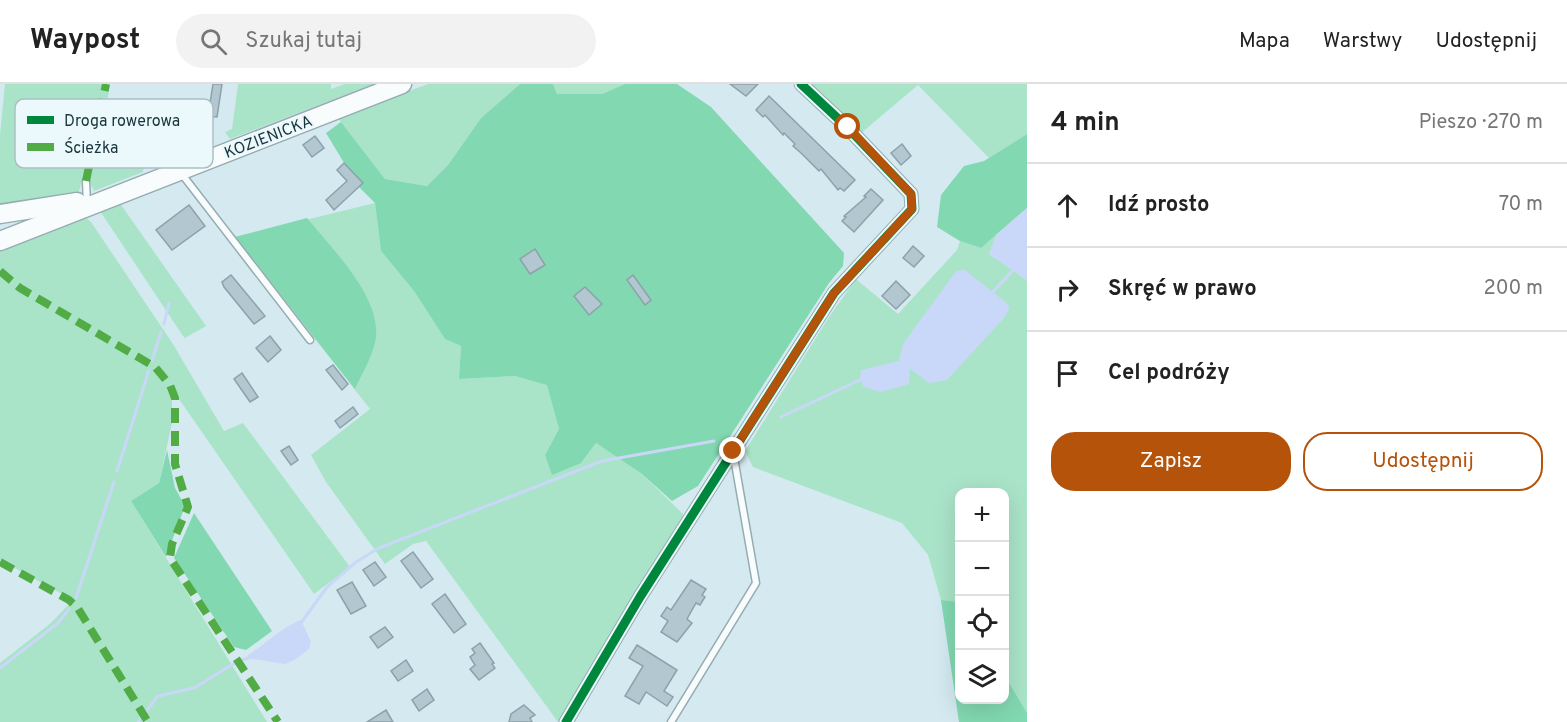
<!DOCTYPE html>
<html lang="pl">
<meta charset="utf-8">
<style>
:root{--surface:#fff;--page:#f2f2f2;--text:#222;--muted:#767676;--line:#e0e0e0;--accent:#b45309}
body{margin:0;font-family:Overpass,sans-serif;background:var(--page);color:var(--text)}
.controls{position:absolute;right:18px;bottom:18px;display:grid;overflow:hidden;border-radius:12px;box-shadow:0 6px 24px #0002}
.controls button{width:54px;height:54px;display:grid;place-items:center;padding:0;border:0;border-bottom:2px solid var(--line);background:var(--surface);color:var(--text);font:30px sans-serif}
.stop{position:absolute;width:18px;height:18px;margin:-14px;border:4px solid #b45309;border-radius:50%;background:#fff}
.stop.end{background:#b45309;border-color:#fff;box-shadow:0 2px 6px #0008}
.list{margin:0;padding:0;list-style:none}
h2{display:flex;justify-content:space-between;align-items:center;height:78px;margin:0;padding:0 24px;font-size:26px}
h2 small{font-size:20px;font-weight:400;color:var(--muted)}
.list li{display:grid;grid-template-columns:39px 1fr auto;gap:18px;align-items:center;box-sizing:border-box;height:84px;padding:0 24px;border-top:2px solid var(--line)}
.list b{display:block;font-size:22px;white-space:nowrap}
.list em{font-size:20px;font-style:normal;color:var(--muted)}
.actions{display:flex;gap:12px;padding:18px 24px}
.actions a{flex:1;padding:14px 0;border:2px solid var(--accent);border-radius:24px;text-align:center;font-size:21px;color:var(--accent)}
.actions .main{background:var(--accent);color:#fff}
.icon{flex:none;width:33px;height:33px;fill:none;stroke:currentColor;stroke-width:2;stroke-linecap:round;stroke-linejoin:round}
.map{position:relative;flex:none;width:1027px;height:638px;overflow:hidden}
header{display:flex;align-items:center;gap:36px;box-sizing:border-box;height:84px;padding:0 30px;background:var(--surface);border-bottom:2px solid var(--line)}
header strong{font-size:28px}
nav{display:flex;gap:33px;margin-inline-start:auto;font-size:21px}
.search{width:420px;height:54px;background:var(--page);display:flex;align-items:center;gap:15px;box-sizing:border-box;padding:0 21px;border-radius:33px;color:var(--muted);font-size:22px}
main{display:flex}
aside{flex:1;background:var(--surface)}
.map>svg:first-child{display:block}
</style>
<header>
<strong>Waypost</strong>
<div class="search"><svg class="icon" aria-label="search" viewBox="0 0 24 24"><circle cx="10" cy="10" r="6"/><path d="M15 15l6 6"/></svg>Szukaj tutaj</div>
<nav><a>Mapa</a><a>Warstwy</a><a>Udostępnij</a></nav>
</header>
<main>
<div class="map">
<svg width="1027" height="638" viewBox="0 0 1027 638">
<rect width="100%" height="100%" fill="#d4eaf0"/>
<g fill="#aae4c8">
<polygon points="5,0 110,0 101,55 147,61 143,88 94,107 90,99 82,96 78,111 0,123 0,51"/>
<polygon points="238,0 331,0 331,5 345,0 374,0 230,55 225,48 232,45"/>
<polygon points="428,0 520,0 481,34 448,81 427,102 385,95 337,33"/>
<polygon points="553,0 625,0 602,10 557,10"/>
<polygon points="809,0 1027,0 1027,50 989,74 918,1 860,50"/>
<polygon points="119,118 206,242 185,254 183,252 100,127"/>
<polygon points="375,119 381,167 414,207 445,255 461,262 459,295 515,292 547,300 559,345 545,371 581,379 596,359 642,390 684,431 558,638 426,457 413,460 385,480 326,398 311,371 370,325 235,153"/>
<polygon points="81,129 91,138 173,260 224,347 243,339 350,483 314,510 179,315 172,314 172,339 159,399 131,417 267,638 0,638 0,579 51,539 73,516 0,476 0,162"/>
<polygon points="997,150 989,170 1027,196 1027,629 1005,592 1005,408 960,408 959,518 941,516 928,471 902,439 753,383 745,367 829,233 856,195 898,230 957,166 960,157 981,164"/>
</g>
<g fill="#82d8b1">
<polygon points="520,0 553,0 557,10 602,10 625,0 677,0 711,23 844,169 843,182 829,199 698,402 672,417 642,390 596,359 581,379 552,391 545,371 559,345 547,301 515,292 459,295 461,262 445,255 414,207 381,167 375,119 358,102 326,49 341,38 385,95 427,102 448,81 481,34"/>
<polygon points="1027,50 1027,124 981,164 960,157 937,143 941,111 964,82 984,77"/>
<path d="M 307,134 C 332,165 388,219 374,262 C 370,277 361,291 355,305 L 235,153 Z"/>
<polygon points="167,366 175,404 185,422 166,473 131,417 159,399"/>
<polygon points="194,429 272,547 246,566 234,563 174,474"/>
<polygon points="941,516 959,518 960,616 1005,616 1005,592 1027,629 1027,638 959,638"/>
</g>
<g fill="#c9d7f8">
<polygon points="1027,124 1027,196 989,170 997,150"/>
<polygon points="965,186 1008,220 1009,225 1004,234 947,296 929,299 910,285 909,299 906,301 880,308 864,303 860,295 861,286 899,277 903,260 956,187"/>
<path d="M 301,536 L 311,558 L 309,565 L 296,575 L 285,580 L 247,574 L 248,571 C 266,560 280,544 301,536 Z"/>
</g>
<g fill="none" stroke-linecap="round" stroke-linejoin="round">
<g stroke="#c9d7f8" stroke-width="3">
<polyline points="991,210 1015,184"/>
<polyline points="164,240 169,219"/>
<polyline points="152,277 161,248"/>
<polyline points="781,333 864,294"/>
<polyline points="117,387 149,286"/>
<polyline points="76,514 114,398"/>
<polyline points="301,539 327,503 356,478 379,464 602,377 714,357"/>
<polyline points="242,576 251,573"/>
<polyline points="0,584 58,539 69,525"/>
<polyline points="138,638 158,612 194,604 235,579"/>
</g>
</g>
<g fill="#b2c7d0" stroke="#8da1aa" stroke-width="1.5">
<polygon points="213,0 222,0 217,33 208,32"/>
<polygon points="730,0 758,0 746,12"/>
<polygon points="769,12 855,96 844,107 840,104 838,106 821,85 819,87 801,69 793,62 795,60 784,49 783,51 765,31 763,33 756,26"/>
<polygon points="315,52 324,64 312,73 303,61"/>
<polygon points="902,60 911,72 901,81 891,69"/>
<polygon points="344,79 363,99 334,126 326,116 347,97 337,86"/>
<polygon points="871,105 883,116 854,148 842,137 846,133 844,132 866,113 864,112"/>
<polygon points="189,121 205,142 172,166 156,146"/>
<polygon points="913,162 924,172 914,183 903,174"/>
<polygon points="535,165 545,181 530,190 520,175"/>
<polygon points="231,191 265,232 254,240 224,203 222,198"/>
<polygon points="633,191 651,216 645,221 627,196"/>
<polygon points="896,197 910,211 896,225 882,212"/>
<polygon points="585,203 602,220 589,231 574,212"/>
<polygon points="270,252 281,266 268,278 256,264"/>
<polygon points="333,281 348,300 342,306 326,286"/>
<polygon points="242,289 258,313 250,318 234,295"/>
<polygon points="353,323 358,330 340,344 335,337"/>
<polygon points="289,362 298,376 291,381 281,367"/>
<polygon points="413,468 433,495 421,504 401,477"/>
<polygon points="375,478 386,493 374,502 363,486"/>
<polygon points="691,496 706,505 702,511 705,513 700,521 696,519 687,535 692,539 677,558 661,548 668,537 661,532 667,523 671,526"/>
<polygon points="352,498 366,522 351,530 337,506"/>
<polygon points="445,510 466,540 454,549 432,520"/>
<polygon points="385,543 393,553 378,564 370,553"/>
<polygon points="480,559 494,579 492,580 495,584 479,596 470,585 475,581 470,573 475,569 472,565"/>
<polygon points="637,561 677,586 664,607 673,613 667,622 646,608 639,620 625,612 643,582 629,574"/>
<polygon points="406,576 413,587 398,597 391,587"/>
<polygon points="427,605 434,616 419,627 412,616"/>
<polygon points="524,621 535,631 530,634 532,638 509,638 511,630"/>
<polygon points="386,626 393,638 367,638"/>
</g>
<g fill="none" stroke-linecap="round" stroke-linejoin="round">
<defs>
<g id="service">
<polyline points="181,89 310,256"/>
<polyline points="86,97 87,121"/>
<polyline points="671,638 756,499 733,368"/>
</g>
<polyline id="minor" points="566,638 640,513 834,209 912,125 911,110 847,43 801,0"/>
<g id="secondary">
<polyline points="0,130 77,118"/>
<polyline points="0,157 402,0"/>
</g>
</defs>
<use href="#service" stroke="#95acb2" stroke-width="9"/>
<use href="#minor" stroke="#95acb2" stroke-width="15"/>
<use href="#secondary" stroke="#95acb2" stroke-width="21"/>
<use href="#service" stroke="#f9fcfd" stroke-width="6"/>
<use href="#minor" stroke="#f9fcfd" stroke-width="12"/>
<use href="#secondary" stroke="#f9fcfd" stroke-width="18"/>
<g stroke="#52ac46" stroke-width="8" stroke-dasharray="15 8" stroke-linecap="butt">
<polyline points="86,97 106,0"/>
<polyline points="0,187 20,204 155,283 170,301 175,314 175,380 188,423 172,460 170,474 278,638"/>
<polyline points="0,478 69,516 77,523 148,638"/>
</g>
<defs>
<polyline id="cycleway" points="566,638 640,513 834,209 912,125 911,110 847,43 801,0"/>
</defs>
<use href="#cycleway" stroke="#ecf9fc" stroke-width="13"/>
<use href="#cycleway" stroke="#00873e" stroke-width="9"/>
</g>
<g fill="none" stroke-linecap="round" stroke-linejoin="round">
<polyline stroke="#b45309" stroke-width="8" points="733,367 834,209 912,125 911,110 848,43"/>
</g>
<g text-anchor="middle" stroke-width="5" stroke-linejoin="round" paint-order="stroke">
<g font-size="16" fill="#19363d" stroke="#ecf9fc">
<text transform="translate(268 52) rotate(-21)" y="6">KOZIENICKA</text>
</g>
</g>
<rect x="15" y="15" width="198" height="69" rx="9" fill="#ecf9fc" stroke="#adbec3" stroke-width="1.5"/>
<rect x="27" y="32" width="27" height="8" fill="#00873e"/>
<rect x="27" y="59" width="27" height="8" fill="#52ac46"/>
<g font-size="16" fill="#19363d">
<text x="64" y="42">Droga rowerowa</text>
<text x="64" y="69">Ścieżka</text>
</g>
</svg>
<div class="controls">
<button>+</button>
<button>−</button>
<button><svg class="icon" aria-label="locate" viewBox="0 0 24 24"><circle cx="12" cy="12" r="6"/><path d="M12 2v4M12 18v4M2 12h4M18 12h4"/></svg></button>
<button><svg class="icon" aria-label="layers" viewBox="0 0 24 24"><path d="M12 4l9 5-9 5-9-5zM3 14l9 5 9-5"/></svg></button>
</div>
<div class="stop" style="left:848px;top:43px"></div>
<div class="stop end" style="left:733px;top:367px"></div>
</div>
<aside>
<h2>4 min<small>Pieszo · 270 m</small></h2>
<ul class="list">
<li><svg class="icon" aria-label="ahead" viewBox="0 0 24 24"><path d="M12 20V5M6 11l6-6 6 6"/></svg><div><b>Idź prosto</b></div><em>70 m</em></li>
<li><svg class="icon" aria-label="right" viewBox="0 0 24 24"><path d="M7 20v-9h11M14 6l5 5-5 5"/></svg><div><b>Skręć w prawo</b></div><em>200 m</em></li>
<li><svg class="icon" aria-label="arrive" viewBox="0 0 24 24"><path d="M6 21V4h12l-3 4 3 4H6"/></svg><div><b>Cel podróży</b></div></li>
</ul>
<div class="actions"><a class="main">Zapisz</a><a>Udostępnij</a></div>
</aside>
</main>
